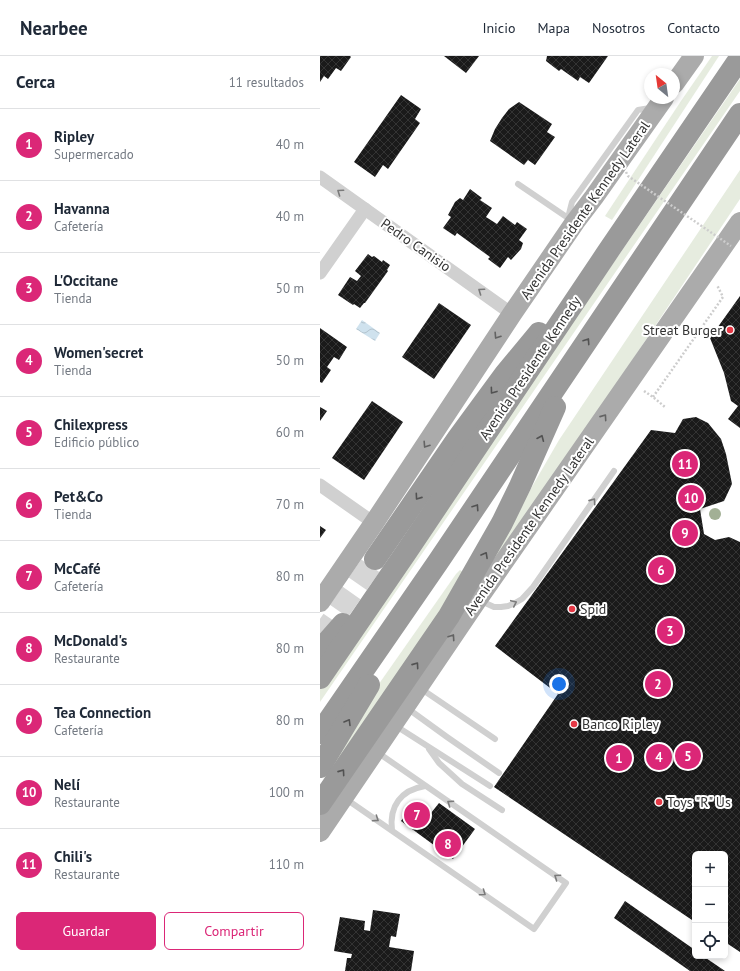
<!DOCTYPE html>
<html lang="es">
<meta charset="utf-8">
<style>
:root{--surface:#fff;--page:#f6f6f7;--text:#1f2937;--muted:#747a83;--line:#e0e1e3;--accent:#db2777}
body{margin:0;font-family:"PT Sans",sans-serif;background:var(--page);color:var(--text)}
.controls{position:absolute;right:12px;bottom:12px;display:grid;overflow:hidden;border-radius:6px;box-shadow:0 2px 6px #0003}
.controls button{width:36px;height:36px;display:grid;place-items:center;padding:0;border:0;border-bottom:1px solid var(--line);background:var(--surface);color:var(--text);font:20px sans-serif}
.compass{position:absolute;left:324px;top:12px;width:36px;height:36px;border-radius:50%;background:var(--surface);box-shadow:0 2px 6px #0003;rotate:331deg}
.you{position:absolute;left:239px;top:628px;width:14px;height:14px;margin:-10px;border:3px solid #fff;border-radius:50%;background:#1a73e8;box-shadow:0 0 0 6px #1a73e833}
.badge{display:grid;place-items:center;width:26px;height:26px;border-radius:50%;background:var(--accent);color:#fff;font-size:13px;font-weight:700}
.pin{position:absolute;translate:-50% -50%;border:2px solid #fff;box-shadow:0 1px 4px #0006}
.list{margin:0;padding:0;list-style:none}
h2{display:flex;justify-content:space-between;align-items:center;height:52px;margin:0;padding:0 16px;font-size:17px}
h2 small{font-size:13px;font-weight:400;color:var(--muted)}
.list li{display:grid;grid-template-columns:26px 1fr auto;gap:12px;align-items:center;box-sizing:border-box;height:72px;padding:0 16px;border-top:1px solid var(--line)}
.list b{display:block;font-size:15px;white-space:nowrap}
.list p{margin:0;font-size:13px;white-space:nowrap;color:var(--muted)}
.list em{font-size:13px;font-style:normal;color:var(--muted)}
.actions{display:flex;gap:8px;padding:12px 16px}
.actions a{flex:1;padding:9px 0;border:1px solid var(--accent);border-radius:6px;text-align:center;font-size:14px;color:var(--accent)}
.actions .main{background:var(--accent);color:#fff}
.icon{flex:none;width:22px;height:22px;fill:none;stroke:currentColor;stroke-width:2;stroke-linecap:round;stroke-linejoin:round}
.map{position:relative;flex:none;width:420px;height:915px;overflow:hidden}
header{display:flex;align-items:center;gap:24px;box-sizing:border-box;height:56px;padding:0 20px;background:var(--surface);border-bottom:1px solid var(--line)}
header strong{font-size:19px}
nav{display:flex;gap:22px;margin-inline-start:auto;font-size:14px}
main{display:flex}
aside{flex:1;background:var(--surface)}
.map>svg:first-child{display:block}
</style>
<header>
<strong>Nearbee</strong>
<nav><a>Inicio</a><a>Mapa</a><a>Nosotros</a><a>Contacto</a></nav>
</header>
<main>
<aside>
<h2>Cerca<small>11 resultados</small></h2>
<ul class="list">
<li><span class="badge">1</span><div><b>Ripley</b><p>Supermercado</p></div><em>40 m</em></li>
<li><span class="badge">2</span><div><b>Havanna</b><p>Cafetería</p></div><em>40 m</em></li>
<li><span class="badge">3</span><div><b>L'Occitane</b><p>Tienda</p></div><em>50 m</em></li>
<li><span class="badge">4</span><div><b>Women'secret</b><p>Tienda</p></div><em>50 m</em></li>
<li><span class="badge">5</span><div><b>Chilexpress</b><p>Edificio público</p></div><em>60 m</em></li>
<li><span class="badge">6</span><div><b>Pet&amp;Co</b><p>Tienda</p></div><em>70 m</em></li>
<li><span class="badge">7</span><div><b>McCafé</b><p>Cafetería</p></div><em>80 m</em></li>
<li><span class="badge">8</span><div><b>McDonald's</b><p>Restaurante</p></div><em>80 m</em></li>
<li><span class="badge">9</span><div><b>Tea Connection</b><p>Cafetería</p></div><em>80 m</em></li>
<li><span class="badge">10</span><div><b>Nelí</b><p>Restaurante</p></div><em>100 m</em></li>
<li><span class="badge">11</span><div><b>Chili's</b><p>Restaurante</p></div><em>110 m</em></li>
</ul>
<div class="actions"><a class="main">Guardar</a><a>Compartir</a></div>
</aside>
<div class="map">
<svg width="420" height="915" viewBox="0 0 420 915">
<defs>
<pattern id="water-waves" width="16" height="10" patternUnits="userSpaceOnUse"><rect width="16" height="10" fill="#cfe2ee"/><path d="M0 5q4-4 8 0t8 0" fill="none" stroke="#b2c2cd"/></pattern>
<pattern id="building-cross-hatch" width="8" height="8" patternUnits="userSpaceOnUse"><rect width="8" height="8" fill="#1a1a1a"/><path d="M0 0l8 8M0 8l8-8" fill="none" stroke="#333"/></pattern>
</defs>
<rect width="100%" height="100%" fill="#fff"/>
<g fill="#e6ecdf">
<polygon points="392,0 399,0 292,164 285,160 361,45"/>
<polygon points="420,23 420,35 0,646 0,633"/>
<polygon points="420,114 420,143 212,454 138,559 239,384"/>
<polygon points="140,514 143,516 123,557 3,724 35,662 136,518"/>
</g>
<polygon fill="url(#water-waves)" points="42,264 60,277 55,285 36,273"/>
<g fill="url(#building-cross-hatch)">
<polygon points="0,0 30,0 31,1 21,15 16,12 8,23 4,20 0,26"/>
<polygon points="124,0 159,0 146,17"/>
<polygon points="227,0 288,0 269,27 260,21 258,25 241,13 239,15 226,5"/>
<polygon points="81,39 101,53 95,63 100,67 68,113 63,109 55,121 34,106"/>
<polygon points="199,46 232,68 227,76 235,81 215,109 208,104 204,109 170,85 175,73 182,62 189,53"/>
<polygon points="150,133 162,142 160,144 172,152 166,161 177,168 183,160 195,169 197,166 207,173 199,184 203,187 201,193 191,204 188,201 180,212 168,203 170,201 137,177 135,180 123,172 131,161 128,159 135,146 140,142 143,144"/>
<polygon points="48,198 52,201 54,200 62,206 63,204 70,209 67,214 68,215 45,247 44,247 40,252 34,248 33,249 18,239 30,221 37,225 41,220 35,215"/>
<polygon points="420,240 420,372 408,363 418,350 411,345 404,317 390,282"/>
<polygon points="119,247 151,269 114,323 82,301"/>
<polygon points="0,272 27,291 19,304 14,301 7,311 11,314 2,327 0,326"/>
<polygon points="52,345 83,366 44,424 12,402"/>
<polygon points="0,351 7,355 0,365"/>
<polygon points="376,361 388,367 401,383 406,398 412,428 404,445 380,453 384,478 395,484 409,481 420,486 420,896 405,886 405,798 375,798 375,866 174,731 238,638 175,590 331,374 355,377 363,363"/>
<polygon points="0,470 6,474 0,482"/>
<polygon points="95,745 111,757 119,747 155,773 133,803 81,765"/>
<polygon points="305,845 375,894 375,900 383,900 405,915 370,915 294,862"/>
<polygon points="53,854 80,858 76,881 71,880 69,891 94,895 91,915 25,915 27,902 31,902 32,898 14,895 20,861 45,865 44,874 50,875"/>
</g>
<g fill="none" stroke-linecap="round" stroke-linejoin="round">
<polyline stroke="#d6d6d6" stroke-width="22" stroke-dasharray="22 11" stroke-linecap="butt" points="0,582 55,503"/>
<g stroke="#cdcdcd" stroke-width="2.5" stroke-dasharray="2 2" stroke-linecap="butt">
<polyline points="324,335 333,341 345,351"/>
<polyline points="333,341 403,241 397,229"/>
</g>
<g stroke="#d0d0d0" stroke-width="6">
<polyline points="198,128 251,164"/>
<polyline points="248,162 252,146 318,54 330,52"/>
<polyline points="161,545 174,551 181,551 188,550 195,547 202,543 213,531 294,415"/>
<polyline points="100,632 175,683"/>
<polyline points="87,652 127,681 179,717"/>
<polyline points="76,670 170,730"/>
<polyline points="109,693 119,707 142,728 182,754"/>
<polyline points="26,743 214,873 246,827 57,696"/>
<path d="M 72,774 C 69,750 81,734 105,730"/>
</g>
<g stroke="#d0d0d0" stroke-width="13">
<polyline points="0,121 192,258"/>
<polyline points="0,217 45,153"/>
<polyline points="0,429 54,467"/>
</g>
<g stroke="#ababab" stroke-width="20">
<polyline points="354,28 374,0"/>
<polyline points="0,546 54,467 192,258 255,166 274,141 344,42"/>
<polyline points="0,776 158,543 420,166"/>
</g>
<g stroke="#9a9a9a" stroke-width="22">
<polyline points="55,503 138,382 185,318 219,277"/>
<polyline points="0,594 23,568"/>
<polyline points="0,622 87,495 287,197 420,2"/>
<polyline points="0,677 118,506 420,58"/>
<polyline points="0,711 49,629"/>
<polyline points="0,748 129,560 182,467 200,430 235,351"/>
</g>
<polyline stroke="#cdcdcd" stroke-width="2.5" stroke-dasharray="2 2" stroke-linecap="butt" points="306,116 308,120 411,190"/>
</g>
<circle fill="#a2b095" cx="395" cy="458" r="6"/>
<defs><path id="oneway-chevron" d="M-2-3.5L2.5 0L-2 3.5" fill="none" stroke-width="1.6" stroke-linecap="round" stroke-linejoin="round"/></defs>
<g stroke="#7a7a7a">
<use href="#oneway-chevron" transform="translate(20 136) rotate(-145)"/>
<use href="#oneway-chevron" transform="translate(161 235) rotate(-145)"/>
<use href="#oneway-chevron" transform="translate(273 445) rotate(-55)"/>
<use href="#oneway-chevron" transform="translate(194 547) rotate(-25)"/>
<use href="#oneway-chevron" transform="translate(130 747) rotate(-146)"/>
<use href="#oneway-chevron" transform="translate(56 763) rotate(34)"/>
<use href="#oneway-chevron" transform="translate(237 821) rotate(-145)"/>
<use href="#oneway-chevron" transform="translate(163 837) rotate(35)"/>
</g>
<g stroke="#636363">
<use href="#oneway-chevron" transform="translate(177 280) rotate(123)"/>
<use href="#oneway-chevron" transform="translate(284 361) rotate(-55)"/>
<use href="#oneway-chevron" transform="translate(106 389) rotate(123)"/>
<use href="#oneway-chevron" transform="translate(132 581) rotate(-56)"/>
</g>
<g stroke="#525252">
<use href="#oneway-chevron" transform="translate(267 285) rotate(-56)"/>
<use href="#oneway-chevron" transform="translate(173 335) rotate(126)"/>
<use href="#oneway-chevron" transform="translate(221 382) rotate(-67)"/>
<use href="#oneway-chevron" transform="translate(98 441) rotate(125)"/>
<use href="#oneway-chevron" transform="translate(156 451) rotate(-56)"/>
<use href="#oneway-chevron" transform="translate(165 499) rotate(-61)"/>
<use href="#oneway-chevron" transform="translate(96 609) rotate(-55)"/>
<use href="#oneway-chevron" transform="translate(28 666) rotate(-59)"/>
<use href="#oneway-chevron" transform="translate(22 716) rotate(-55)"/>
</g>
<g fill="#e63946" stroke="#fff" stroke-width="1.5">
<circle cx="410" cy="274" r="4"/>
<circle cx="252" cy="553" r="4"/>
<circle cx="254" cy="668" r="4"/>
<circle cx="339" cy="746" r="4"/>
</g>
<g text-anchor="middle" stroke-width="4" stroke-linejoin="round" paint-order="stroke">
<g font-size="14" fill="#333" stroke="#fff">
<text transform="translate(265 154) rotate(-55)" y="5">Avenida Presidente Kennedy Lateral</text>
<text transform="translate(96 189) rotate(35)" y="5">Pedro Canisio</text>
<text transform="translate(210 312) rotate(-56)" y="5">Avenida Presidente Kennedy</text>
<text transform="translate(209 470) rotate(-55)" y="5">Avenida Presidente Kennedy Lateral</text>
</g>
<g font-size="14" fill="#333" stroke="#fff" text-anchor="start">
<text x="402" y="279" text-anchor="end">Streat Burger</text>
<text x="260" y="558">Spid</text>
<text x="262" y="673">Banco Ripley</text>
<text x="347" y="751">Toys "R" Us</text>
</g>
</g>
</svg>
<div class="controls">
<button>+</button>
<button>−</button>
<button><svg class="icon" aria-label="locate" viewBox="0 0 24 24"><circle cx="12" cy="12" r="6"/><path d="M12 2v4M12 18v4M2 12h4M18 12h4"/></svg></button>
</div>
<svg class="compass" viewBox="-18 -18 36 36"><path d="M0-13l5 13h-10z" fill="#e53935"/><path d="M0 13l5-13h-10z" fill="#747a83"/></svg>
<div class="you"></div>
<div class="pin badge" style="left:299px;top:702px">1</div>
<div class="pin badge" style="left:338px;top:628px">2</div>
<div class="pin badge" style="left:350px;top:575px">3</div>
<div class="pin badge" style="left:339px;top:701px">4</div>
<div class="pin badge" style="left:368px;top:700px">5</div>
<div class="pin badge" style="left:341px;top:514px">6</div>
<div class="pin badge" style="left:97px;top:759px">7</div>
<div class="pin badge" style="left:128px;top:788px">8</div>
<div class="pin badge" style="left:365px;top:477px">9</div>
<div class="pin badge" style="left:371px;top:442px">10</div>
<div class="pin badge" style="left:365px;top:408px">11</div>
</div>
</main>
